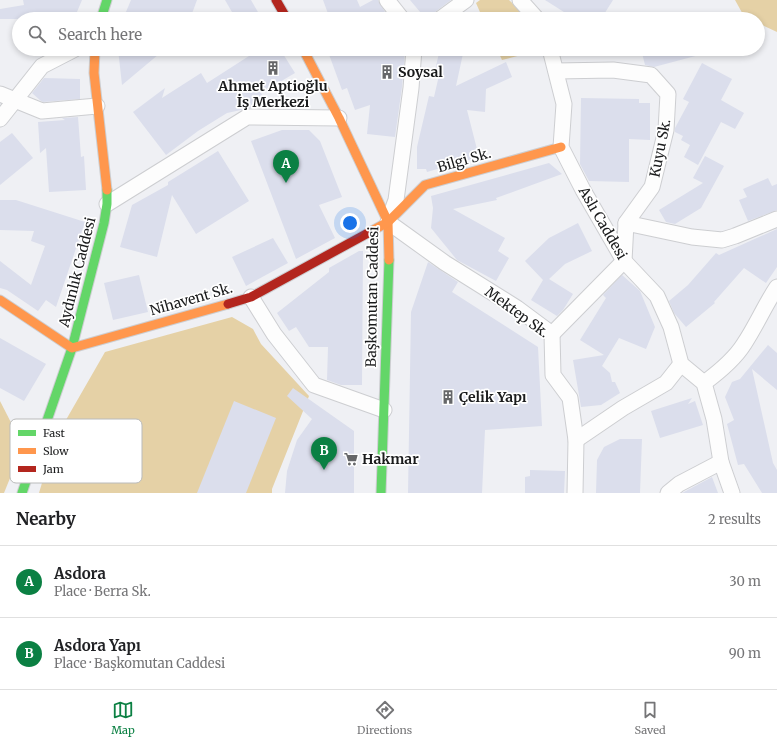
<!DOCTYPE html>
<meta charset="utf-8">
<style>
:root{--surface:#fff;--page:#f2f2f2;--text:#202124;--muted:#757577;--line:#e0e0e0;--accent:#0b8043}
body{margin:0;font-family:Merriweather,serif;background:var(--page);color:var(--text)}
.you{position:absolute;left:350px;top:223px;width:14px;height:14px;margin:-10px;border:3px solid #fff;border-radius:50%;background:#1a73e8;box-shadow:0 0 0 6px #1a73e833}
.badge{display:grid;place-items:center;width:26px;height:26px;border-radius:50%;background:var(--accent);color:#fff;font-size:13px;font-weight:700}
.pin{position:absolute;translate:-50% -33px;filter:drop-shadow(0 1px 2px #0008)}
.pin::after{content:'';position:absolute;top:21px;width:14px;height:12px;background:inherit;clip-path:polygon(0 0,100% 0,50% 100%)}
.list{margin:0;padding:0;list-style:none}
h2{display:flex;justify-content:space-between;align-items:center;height:52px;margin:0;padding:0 16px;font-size:17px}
h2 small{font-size:13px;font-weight:400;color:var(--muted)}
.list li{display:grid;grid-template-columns:26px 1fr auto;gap:12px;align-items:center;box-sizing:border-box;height:72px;padding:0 16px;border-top:1px solid var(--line)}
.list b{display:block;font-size:15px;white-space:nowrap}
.list p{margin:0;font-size:13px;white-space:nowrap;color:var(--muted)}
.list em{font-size:13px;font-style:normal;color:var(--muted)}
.icon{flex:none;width:22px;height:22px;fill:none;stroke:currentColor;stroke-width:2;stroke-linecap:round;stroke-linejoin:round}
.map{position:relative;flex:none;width:777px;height:493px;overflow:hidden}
.search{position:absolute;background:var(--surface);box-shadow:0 2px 6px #0003;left:12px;right:12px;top:12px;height:44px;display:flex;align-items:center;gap:10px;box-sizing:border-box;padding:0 14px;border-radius:22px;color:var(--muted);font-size:15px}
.sheet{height:196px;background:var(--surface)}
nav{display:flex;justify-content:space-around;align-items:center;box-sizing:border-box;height:56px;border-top:1px solid var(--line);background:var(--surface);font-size:11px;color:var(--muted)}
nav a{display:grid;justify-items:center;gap:2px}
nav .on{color:var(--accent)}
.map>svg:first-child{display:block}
</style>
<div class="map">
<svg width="777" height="493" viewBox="0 0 777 493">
<rect width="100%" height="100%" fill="#eff0f4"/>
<g fill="#e5d1a6">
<polygon points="480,0 509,0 529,19 483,19 476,3"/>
<polygon points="735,0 777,0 777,32 758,23 758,19 748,19 745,18"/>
<polygon points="497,49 540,49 540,50 502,60"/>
<polygon points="232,317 253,329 261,344 309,396 272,489 272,493 39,493 55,439 105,352"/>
<polygon points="0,401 23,446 4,493 0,493"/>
</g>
<g fill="#dbdeec">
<polygon points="23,0 82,0 74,19 0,19 0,9 24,5"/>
<polygon points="131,0 197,0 190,19 123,19"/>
<polygon points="225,0 251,0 262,19 236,19"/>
<polygon points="323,0 357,0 360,7 373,0 378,0 389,19 330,19"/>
<polygon points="410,0 451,0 435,12 429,19 426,19"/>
<polygon points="545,0 613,0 601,19 575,19"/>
<polygon points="118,49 165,49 122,85"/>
<polygon points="244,49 280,49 295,73 261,93 268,104 227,113 198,131 166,155 133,112 165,88 162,98 201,73 207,83 249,56"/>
<polygon points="327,49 344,49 346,53 362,49 405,49 402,87 395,137 367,134 370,105 355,110 347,88 342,90"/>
<polygon points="440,49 464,49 456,86 506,62 512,77 486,89 485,112 467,110 479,157 427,172 426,169 417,169 417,147 429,96 434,97 440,71 435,70"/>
<polygon points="641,49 702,49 703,54 654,67 645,65"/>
<polygon points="702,63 732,79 721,100 744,113 735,129 721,122 698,165 684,157 690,145 681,140 683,136 675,132 675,128 689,102 683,99"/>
<polygon points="44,78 80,79 80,99 43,102 41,101 32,93"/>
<polygon points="581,98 639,99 639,103 650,103 650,140 629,139 629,182 589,181 580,164"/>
<polygon points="78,117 81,157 84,156 86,190 49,192 46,148 40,153 38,122 65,120 62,118"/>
<polygon points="282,130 309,130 320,141 342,197 319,205 335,238 296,259 251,141"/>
<polygon points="12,133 33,158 0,185 0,142"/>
<polygon points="218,151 249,201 196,234 172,195 157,257 120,247 132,205 168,185 168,182"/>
<polygon points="705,156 724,166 701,208 675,224 666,222 659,210 703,183 693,178"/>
<polygon points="549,163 562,174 496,198 497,200 453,209 505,238 498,251 509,258 496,281 457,260 431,228 433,208 431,196"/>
<polygon points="768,178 772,186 777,184 777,210 748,221 739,200 747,197 743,189"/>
<polygon points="0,200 16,200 85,222 56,307 46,300 38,311 7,290 0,288 0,261 31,285 45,246 31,241 34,231 0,230"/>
<polygon points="578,223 592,251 565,264 549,279 573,294 563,310 557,316 531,300 543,280 525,261 549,238"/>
<polygon points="777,229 777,267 766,283 744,268 714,302 715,303 686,327 674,313 669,301 688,285 716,253 719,255"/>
<polygon points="273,238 288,263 246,286 232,257"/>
<polygon points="359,251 363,251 362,385 341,385 327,380 328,347 309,347 296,327 289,331 277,313 329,272 329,268"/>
<polygon points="428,262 458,282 452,292 538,347 542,426 485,430 482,493 408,493 411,312"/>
<polygon points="139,275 148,312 113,320 104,283"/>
<polygon points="622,275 640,291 655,327 646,349 619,338 602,366 610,373 612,382 615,382 620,393 601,405 581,407 573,360 604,355 580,340 606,298 603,295"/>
<polygon points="0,338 46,364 24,401 0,388"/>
<polygon points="768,345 777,353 777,390 752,369 773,463 777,470 777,493 762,493 744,464 738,465 727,424 734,420 725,397 732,382 740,379"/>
<polygon points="293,388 354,431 354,493 285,493 287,471 297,440 312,419 287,396"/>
<polygon points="692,398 688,404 695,401 703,425 660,438 651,411"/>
<polygon points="234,401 276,418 246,493 197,493"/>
<polygon points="620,439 642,439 640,493 596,493 597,460 604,447"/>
<polygon points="530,470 565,471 564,493 525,493 525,477 530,476"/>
<polygon points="712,477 718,493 682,493 684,492"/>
</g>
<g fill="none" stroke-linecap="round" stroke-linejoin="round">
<defs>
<g id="street">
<polyline points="387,0 402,19"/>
<polyline points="520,0 537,19"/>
<polyline points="440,19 466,0"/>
<polyline points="414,49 411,88 396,200 388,222 445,263 517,308 552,334 553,375 570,398 576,440 575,493"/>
<polyline points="550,49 564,104 561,147 583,190 624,261 657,296 671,327 681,364 704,383 714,419 721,462 732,493"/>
<polyline points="0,94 42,111 97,106"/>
<polyline points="0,119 42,66 75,49"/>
<polyline points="107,204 247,117 339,118"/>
<polyline points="626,223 692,237 722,240 735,236 777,219"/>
<polyline points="251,297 274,334 314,385 384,410"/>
<polyline points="552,334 624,261 626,223 652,187 666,130 668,94 651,75 613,70 556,71"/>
<path d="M 704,383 C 719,372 734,360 744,344 C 756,326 765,305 777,287"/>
<polyline points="576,440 623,408 666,383 681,364"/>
<polyline points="668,493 679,484 721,462"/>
</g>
<g id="fast">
<polyline points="101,19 107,0"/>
<polyline points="22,493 72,348 104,223 107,204 107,190"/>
<polyline points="381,493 389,260"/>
</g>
<g id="slow">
<polyline points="95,49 94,73 107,190"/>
<polyline points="303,49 339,118 388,222 389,260"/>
<polyline points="368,233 388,222 425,185 561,147"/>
<polyline points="0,300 72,348 228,304"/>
</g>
<g id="jam">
<polyline points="276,0 287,19"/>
<polyline points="228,304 251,297 368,233"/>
</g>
</defs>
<use href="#street" stroke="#cdced1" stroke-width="17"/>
<use href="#fast" stroke="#cdced1" stroke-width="11"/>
<use href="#slow" stroke="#cdced1" stroke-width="11"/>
<use href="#jam" stroke="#cdced1" stroke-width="11"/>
<use href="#street" stroke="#fdfdfd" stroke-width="15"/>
<use href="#fast" stroke="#63d668" stroke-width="9"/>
<use href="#slow" stroke="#ff974d" stroke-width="9"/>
<use href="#jam" stroke="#b3261e" stroke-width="9"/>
</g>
<defs>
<symbol id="building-bare" viewBox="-9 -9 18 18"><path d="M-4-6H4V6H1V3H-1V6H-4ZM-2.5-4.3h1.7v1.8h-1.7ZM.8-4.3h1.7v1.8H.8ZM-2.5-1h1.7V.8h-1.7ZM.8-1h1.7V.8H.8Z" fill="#656668" stroke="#fff" stroke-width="2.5" paint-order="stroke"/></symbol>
<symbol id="supermarket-bare" viewBox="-9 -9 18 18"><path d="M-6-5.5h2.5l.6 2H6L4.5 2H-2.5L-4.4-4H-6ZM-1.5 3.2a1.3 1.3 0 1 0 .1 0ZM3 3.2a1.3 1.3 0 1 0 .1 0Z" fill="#656668" stroke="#fff" stroke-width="2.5" paint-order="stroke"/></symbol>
</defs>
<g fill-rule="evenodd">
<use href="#building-bare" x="263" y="58" width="20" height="20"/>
<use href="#building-bare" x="377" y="62" width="20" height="20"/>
<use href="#building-bare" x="438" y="387" width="20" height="20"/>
<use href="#supermarket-bare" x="341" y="449" width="20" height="20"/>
</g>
<g text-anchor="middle" stroke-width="3.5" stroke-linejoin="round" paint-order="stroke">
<g font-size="14" font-weight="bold" fill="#1a1b1c" stroke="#fff" text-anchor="start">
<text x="398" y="77">Soysal</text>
<text x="273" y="91" text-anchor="middle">Ahmet Aptioğlu<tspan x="273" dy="16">İş Merkezi</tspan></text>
<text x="459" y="402">Çelik Yapı</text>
<text x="362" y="464">Hakmar</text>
</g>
<g font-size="14" fill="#1a1b1c" stroke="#fff">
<text transform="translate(660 148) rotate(-79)" y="5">Kuyu Sk.</text>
<text transform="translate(464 160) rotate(-16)" y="5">Bilgi Sk.</text>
<text transform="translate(603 223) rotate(60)" y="5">Aslı Caddesi</text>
<text transform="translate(77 272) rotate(-76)" y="5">Aydınlık Caddesi</text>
<text transform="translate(372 297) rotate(-89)" y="5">Başkomutan Caddesi</text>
<text transform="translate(191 299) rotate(-16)" y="5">Nihavent Sk.</text>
<text transform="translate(517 312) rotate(36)" y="5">Mektep Sk.</text>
</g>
</g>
<rect x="10" y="419" width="132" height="64" rx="6" fill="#fff" stroke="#babbbb" stroke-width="1"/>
<rect x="18" y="430" width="18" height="6" fill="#63d668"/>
<rect x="18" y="448" width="18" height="6" fill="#ff974d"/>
<rect x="18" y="466" width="18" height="6" fill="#b3261e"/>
<g font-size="11" fill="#1a1b1c">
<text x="43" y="437">Fast</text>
<text x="43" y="455">Slow</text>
<text x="43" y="473">Jam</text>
</g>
</svg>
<div class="you"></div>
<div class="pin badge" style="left:286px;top:183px">A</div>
<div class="pin badge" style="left:324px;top:470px">B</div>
<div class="search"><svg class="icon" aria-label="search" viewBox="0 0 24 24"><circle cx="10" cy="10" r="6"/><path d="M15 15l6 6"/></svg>Search here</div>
</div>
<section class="sheet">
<h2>Nearby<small>2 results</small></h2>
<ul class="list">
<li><span class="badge">A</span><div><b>Asdora</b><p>Place · Berra Sk.</p></div><em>30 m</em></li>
<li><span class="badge">B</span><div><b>Asdora Yapı</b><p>Place · Başkomutan Caddesi</p></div><em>90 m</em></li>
</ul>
</section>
<nav>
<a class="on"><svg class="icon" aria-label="map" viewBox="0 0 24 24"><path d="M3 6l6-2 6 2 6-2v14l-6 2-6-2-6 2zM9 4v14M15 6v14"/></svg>Map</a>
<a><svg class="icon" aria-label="directions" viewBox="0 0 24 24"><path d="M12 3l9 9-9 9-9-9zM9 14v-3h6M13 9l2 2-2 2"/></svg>Directions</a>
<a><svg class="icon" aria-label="saved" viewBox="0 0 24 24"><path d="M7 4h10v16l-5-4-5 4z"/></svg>Saved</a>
</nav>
